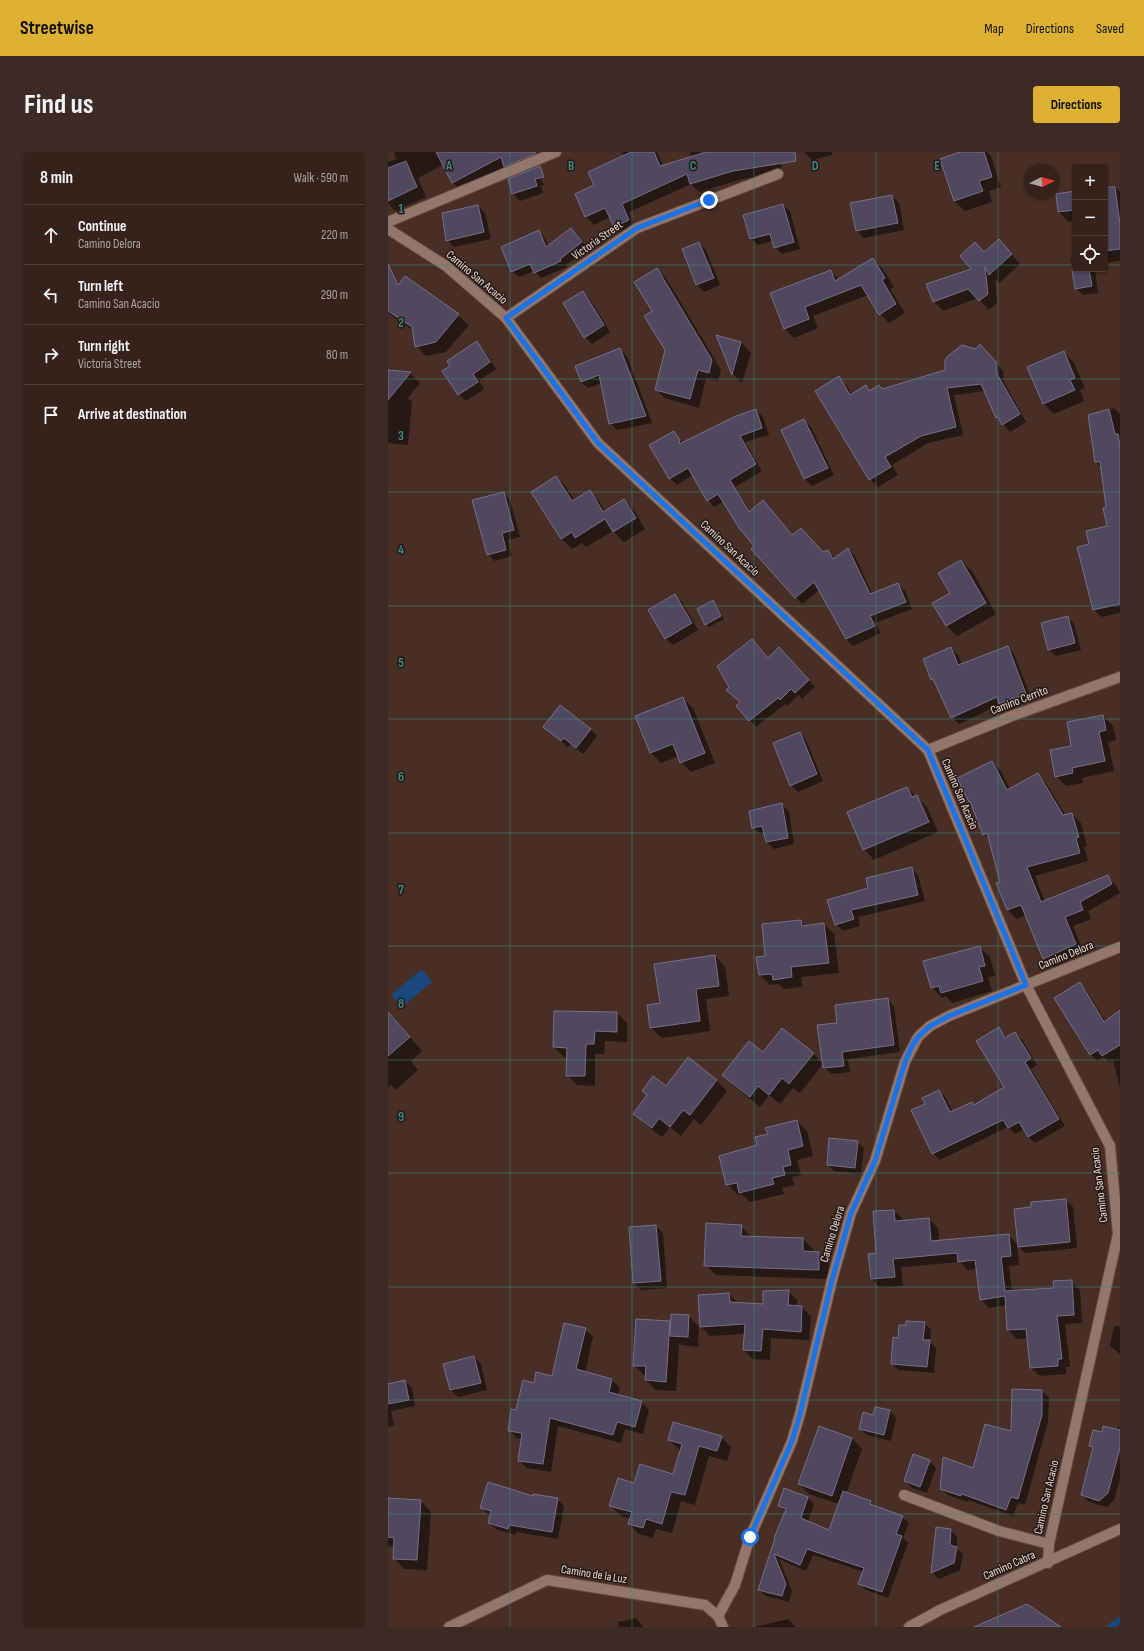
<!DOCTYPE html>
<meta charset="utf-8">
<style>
:root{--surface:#36221b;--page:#3d2a24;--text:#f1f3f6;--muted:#aaa4a3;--line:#503f3a;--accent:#deb133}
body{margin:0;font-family:"Sofia Sans Condensed",sans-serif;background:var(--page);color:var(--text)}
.controls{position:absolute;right:12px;top:12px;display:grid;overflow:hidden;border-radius:4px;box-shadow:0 1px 3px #0004}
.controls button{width:36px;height:36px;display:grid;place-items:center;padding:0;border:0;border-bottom:1px solid var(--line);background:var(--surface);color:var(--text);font:20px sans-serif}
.compass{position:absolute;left:636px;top:12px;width:36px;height:36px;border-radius:50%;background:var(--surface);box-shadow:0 1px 3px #0004;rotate:84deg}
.stop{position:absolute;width:12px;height:12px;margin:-9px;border:3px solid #1a73e8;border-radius:50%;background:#fff}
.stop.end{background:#1a73e8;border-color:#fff;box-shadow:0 1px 4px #0008}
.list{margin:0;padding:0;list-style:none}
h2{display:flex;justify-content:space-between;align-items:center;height:52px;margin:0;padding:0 16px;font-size:17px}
h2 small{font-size:13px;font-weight:400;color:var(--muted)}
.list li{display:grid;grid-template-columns:26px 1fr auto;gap:12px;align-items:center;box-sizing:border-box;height:60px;padding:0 16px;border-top:1px solid var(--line)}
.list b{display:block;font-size:15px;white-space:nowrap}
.list p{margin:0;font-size:13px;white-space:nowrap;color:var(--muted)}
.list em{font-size:13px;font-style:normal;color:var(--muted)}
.icon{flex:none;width:22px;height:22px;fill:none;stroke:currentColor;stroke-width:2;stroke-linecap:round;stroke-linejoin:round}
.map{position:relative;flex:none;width:732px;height:1475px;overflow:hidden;border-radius:4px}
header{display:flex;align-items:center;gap:24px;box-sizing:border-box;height:56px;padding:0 20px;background:var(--accent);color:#111}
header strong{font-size:19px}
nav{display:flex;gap:22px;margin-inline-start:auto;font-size:14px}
.intro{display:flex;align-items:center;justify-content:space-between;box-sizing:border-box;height:96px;padding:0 24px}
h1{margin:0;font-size:28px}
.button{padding:10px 18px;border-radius:4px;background:var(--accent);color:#111;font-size:14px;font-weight:700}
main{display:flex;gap:24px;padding:0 24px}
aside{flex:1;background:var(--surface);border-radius:4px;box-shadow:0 1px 3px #0004}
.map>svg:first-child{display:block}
</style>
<header>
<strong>Streetwise</strong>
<nav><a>Map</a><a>Directions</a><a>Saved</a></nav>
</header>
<div class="intro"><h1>Find us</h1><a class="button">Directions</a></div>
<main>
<aside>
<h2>8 min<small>Walk · 590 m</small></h2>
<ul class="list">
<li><svg class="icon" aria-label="ahead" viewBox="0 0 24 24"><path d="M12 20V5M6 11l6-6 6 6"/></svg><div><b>Continue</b><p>Camino Delora</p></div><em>220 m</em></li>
<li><svg class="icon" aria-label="left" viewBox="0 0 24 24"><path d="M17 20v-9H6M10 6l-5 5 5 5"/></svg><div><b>Turn left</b><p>Camino San Acacio</p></div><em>290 m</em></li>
<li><svg class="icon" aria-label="right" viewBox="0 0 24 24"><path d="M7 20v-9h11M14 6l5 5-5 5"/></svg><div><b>Turn right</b><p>Victoria Street</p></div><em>80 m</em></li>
<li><svg class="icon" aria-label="arrive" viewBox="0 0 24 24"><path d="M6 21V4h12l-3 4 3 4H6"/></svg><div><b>Arrive at destination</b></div></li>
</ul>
</aside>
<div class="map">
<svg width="732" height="1475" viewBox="0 0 732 1475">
<rect width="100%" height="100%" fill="#482e24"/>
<polygon fill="#1a4980" points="34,817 44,830 14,855 3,843"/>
<g fill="#0007">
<polygon points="6,0 143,0 149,14 126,23 119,16 74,39 64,30 56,12 30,26 38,45 7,59 0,51 0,10 8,7"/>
<polygon points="234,0 269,0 275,14 303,5 302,0 391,0 394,20 354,27 311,40 303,32 241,60 248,76 235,83 227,75 223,65 206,73 198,65 188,42 207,34 236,4"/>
<polygon points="416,0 444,0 444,3 424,8"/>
<polygon points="576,0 599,0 603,4 613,35 601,39 604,50 577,59 566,49"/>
<polygon points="152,24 156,33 153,33 155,41 132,49 125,42 121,28"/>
<polygon points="727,35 732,40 732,109 717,111 717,36"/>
<polygon points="687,40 687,82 685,69 681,70 671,60"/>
<polygon points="504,44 511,51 516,78 476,86 469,79"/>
<polygon points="395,53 402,59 412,97 394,102 387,95 385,89 370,93 363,87"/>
<polygon points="90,54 97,61 103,87 66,95 59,88"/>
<polygon points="183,77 200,96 178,113 179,115 153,126 146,119 131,125 124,119 151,79 157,86 161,95"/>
<polygon points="311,91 318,98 332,133 316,140 309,133 295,98"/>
<polygon points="620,98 632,112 611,131 607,127 609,151 601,158 590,146 555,159 546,149 585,117 597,101"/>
<polygon points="687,105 687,117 707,117 710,141 695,143 688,136 683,106"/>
<polygon points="485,107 494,116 506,135 502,137 517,161 501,171 492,162 480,143 425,164 430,176 406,186 397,177 443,119 451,128"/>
<polygon points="269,118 278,126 333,218 330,229 318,226 311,256 277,246 268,238 278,198 265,160"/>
<polygon points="17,125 70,163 81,173 58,200 38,204 28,194 26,179 0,161 0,153"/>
<polygon points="195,140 202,147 222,180 204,192 197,185"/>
<polygon points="330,184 353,190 363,201 354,231 345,222"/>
<polygon points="89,190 95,197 108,217 91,229 96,237 78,249 71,243 55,220 64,214"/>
<polygon points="232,198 239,204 264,271 229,278 222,271 214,231 200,236 193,230"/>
<polygon points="599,200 615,219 616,230 638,270 622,280 609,266 597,239 566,243 575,283 540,291 504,313 510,323 490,335 482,327 451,226 458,233 464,243 477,235 482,239 495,238 558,218"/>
<polygon points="676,200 686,211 697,236 692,238 696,249 666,262 656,252"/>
<polygon points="0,219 22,221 32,231 20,246 24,250 20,293 0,291"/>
<polygon points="726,256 732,262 732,461 714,465 706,458 690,395 702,392 720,374 713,316 708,310 701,264"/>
<polygon points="368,258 375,265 381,283 357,290 374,319 347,335 362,360 381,356 405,384 435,401 440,399 447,407 460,398 467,404 484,442 510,432 517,439 524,457 487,471 493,481 465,494 458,487 431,438 414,452 365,397 368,394 336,349 326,355 320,348 305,323 289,333 282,326 286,280 295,291"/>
<polygon points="416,268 423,275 446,323 424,334 417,327 394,278"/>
<polygon points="168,325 178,335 187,349 201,340 212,350 217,359 236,348 246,358 257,377 236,390 225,379 198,395 194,391 184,397 174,387 145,340"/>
<polygon points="115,341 122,348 132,385 120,388 124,404 106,409 100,402"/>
<polygon points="573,409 584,419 608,462 569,484 559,474 546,451 563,441"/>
<polygon points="287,443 294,450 310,478 285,493 278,487 261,458"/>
<polygon points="325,449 336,467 321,475 318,472"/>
<polygon points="680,465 686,472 693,498 668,504 661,498"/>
<polygon points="364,488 380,506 397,503 427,535 414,547 411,543 399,554 397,552 368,575 361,568 353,550"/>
<polygon points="620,495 626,502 644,548 619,558 613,552 571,572 564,565 549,532 544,527 563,496 570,503 574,512"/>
<polygon points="295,546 305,556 327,611 303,620 293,610 291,604 273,611 263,601 249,565"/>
<polygon points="715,564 725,574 728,588 720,590 726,619 694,626 695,631 678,634 668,624 684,594"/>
<polygon points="156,575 202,577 209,584 195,602 183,592 180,595"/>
<polygon points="412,581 418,588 435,629 410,640 403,633"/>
<polygon points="604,610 613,619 622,638 650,623 658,631 678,664 684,662 693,671 699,694 696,695 700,709 647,724 657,750 719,724 728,733 732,741 700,759 703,767 685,774 696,801 665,815 656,806 639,763 629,767 620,758 610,732 613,731 601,687 596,682 584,652 581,650"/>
<polygon points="519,636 539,655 550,680 486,708 476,697"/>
<polygon points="394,653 401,659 406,692 386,697 379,690 377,681 372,682 365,675"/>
<polygon points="524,717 530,723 537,749 470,765 472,774 455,779 448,772 481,737"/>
<polygon points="413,769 418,774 436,772 446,782 451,821 413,825 414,835 396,837 391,832 382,833 372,823 369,806 379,805"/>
<polygon points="591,795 602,805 607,824 600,825 604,839 564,851 558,844 554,846 544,835"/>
<polygon points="327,804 337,815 341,844 318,847 322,879 274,886 263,876 260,853 273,852"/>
<polygon points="692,832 698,838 718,870 732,868 732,936 725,908 721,910 716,905 709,909 702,902"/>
<polygon points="499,847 506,854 512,900 460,907 462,920 443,922 436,915 451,871"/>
<polygon points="0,859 34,899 23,909 30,918 8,938 3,933 0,936"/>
<polygon points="229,861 239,871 239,890 217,889 216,902 207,902 207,934 189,933 179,923 180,905 176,905 166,895"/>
<polygon points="610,876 619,886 627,881 634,888 649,913 643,917 677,974 647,991 640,985 636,977 627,982 620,975 552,1008 545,1001 538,952 551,939 558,946 565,960 586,954 617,935"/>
<polygon points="425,901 435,912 412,941 405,936 392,952 381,943 372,955 345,933 335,923 375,902"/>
<polygon points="300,907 329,929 339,939 313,973 306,967 293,984 282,975 274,985 257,972 246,962 278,935"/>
<polygon points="409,969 419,979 425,1004 409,1008 413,1023 404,1025 406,1033 394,1036 396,1042 362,1050 353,1042 350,1043 339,1032 381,982"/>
<polygon points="469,990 476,996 473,1022 446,1019 440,1013"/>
<polygon points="678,1048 685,1055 689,1096 637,1101 629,1093 631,1113 621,1114 624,1140 667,1137 683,1129 692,1138 694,1171 677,1172 682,1215 678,1215 678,1222 652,1224 643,1216 640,1186 629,1187 620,1178 619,1153 601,1156 593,1147 589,1117 580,1118 572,1110 513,1115 515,1134 492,1136 484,1127 481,1103 489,1102 506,1059 515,1067 515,1070 541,1067 550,1076 551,1089 621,1083 630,1093 644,1056"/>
<polygon points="268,1074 275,1081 279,1136 253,1138 246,1131 242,1076"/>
<polygon points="353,1074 363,1085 415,1087 425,1097 425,1100 431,1101 441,1111 440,1127 328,1123 318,1113"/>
<polygon points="400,1139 409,1148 409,1155 414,1155 423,1164 421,1188 383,1186 382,1208 365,1207 356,1198 357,1182 322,1184 313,1175 341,1142 350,1151 376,1153"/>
<polygon points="301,1164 311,1175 310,1195 293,1193 291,1191 288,1239 268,1238 258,1228 258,1223 256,1223 246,1213 282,1170 284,1172"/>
<polygon points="536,1171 543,1178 542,1190 548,1196 546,1221 511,1218 504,1212 511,1187"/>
<polygon points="726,1174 732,1175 732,1202 722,1194"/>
<polygon points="197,1177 205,1185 197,1221 224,1228 232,1236 230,1243 253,1249 261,1258 255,1282 237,1277 233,1291 170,1274 163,1320 139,1316 131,1308 134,1287 129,1286 121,1278 128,1259 146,1232 165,1225"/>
<polygon points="86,1205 93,1212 99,1238 70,1245 63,1238 57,1213"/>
<polygon points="17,1229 24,1236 27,1254 3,1259 6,1273 0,1275 0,1233"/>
<polygon points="654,1239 661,1245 660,1270 637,1353 630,1351 625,1364 580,1348 580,1350 560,1343 553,1336 586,1317 624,1280"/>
<polygon points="502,1259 508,1266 503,1289 479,1283 472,1276 486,1264"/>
<polygon points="731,1272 732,1327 726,1348 719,1355 701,1350 694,1343 706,1297 702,1293 714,1281 729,1278"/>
<polygon points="333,1285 343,1295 339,1309 321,1304 307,1353 293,1349 284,1381 268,1377 265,1386 251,1382 241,1372 243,1367 233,1364 223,1354 247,1333 286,1323 293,1299 281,1288"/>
<polygon points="464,1286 474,1297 458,1342 482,1350 488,1355 514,1365 521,1371 515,1386 520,1391 500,1446 478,1438 471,1431 476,1420 425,1403 418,1419 391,1407 404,1439 401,1450 378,1444 371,1438 398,1360 391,1354 397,1338 420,1346 426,1352 420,1370 442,1379 451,1352 421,1342 411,1332"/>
<polygon points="541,1309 548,1316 539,1341 524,1336 517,1329"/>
<polygon points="146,1346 169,1347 176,1354 170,1387 128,1380 127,1383 108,1377 101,1371 103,1363 100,1362 93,1355"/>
<polygon points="33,1349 43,1360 39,1418 16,1417 6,1406 7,1395 0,1394 0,1355"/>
<polygon points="563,1378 569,1385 569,1396 575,1402 572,1418 551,1427 544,1420"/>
<polygon points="248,1466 255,1475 231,1475 230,1470"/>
<polygon points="400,1467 408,1475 367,1475"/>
</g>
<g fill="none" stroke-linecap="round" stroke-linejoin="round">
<polyline stroke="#1a4980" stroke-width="6" points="722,1475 732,1468"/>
</g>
<g fill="#504760" stroke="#786e89">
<polygon points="48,0 147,0 147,2 116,15 113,5 64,31"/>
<polygon points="243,0 266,0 272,14 318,0 407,0 408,9 345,19 302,32 299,22 234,52 241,68 226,75 217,56 197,65 187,42 206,33 200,20"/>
<polygon points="572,0 596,0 604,25 591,29 595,39 566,49 552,7"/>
<polygon points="18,9 29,35 0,49 0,16"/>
<polygon points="152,14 156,25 147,27 149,34 124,42 120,27"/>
<polygon points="717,35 727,35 732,72 732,97 717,99"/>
<polygon points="687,39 687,58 670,60 668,42"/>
<polygon points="504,43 510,71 468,79 462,51"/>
<polygon points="395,52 406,90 386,96 382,82 362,87 355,63"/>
<polygon points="90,53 96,80 58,89 54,61"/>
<polygon points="183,76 194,90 172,107 173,109 146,121 142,112 123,120 113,95 151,78 158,95"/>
<polygon points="611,87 624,102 601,123 597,115 600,142 591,149 580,137 545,150 538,132 583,117 572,104 587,90 596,100"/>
<polygon points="311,90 326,126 308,133 294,97"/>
<polygon points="485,106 497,126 494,128 508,152 491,163 473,133 417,155 421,167 396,177 382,141 443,118 447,129"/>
<polygon points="0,112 10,133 17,124 71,162 48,190 27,195 24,175 0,159"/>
<polygon points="269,116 324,208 321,221 310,218 302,247 267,238 277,198 256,164 264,159 246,130"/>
<polygon points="684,117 701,117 704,134 687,137"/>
<polygon points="195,139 216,173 196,186 175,151"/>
<polygon points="328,183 353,190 344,223"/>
<polygon points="89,189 102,210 85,222 90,230 70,243 54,219 62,214 59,209"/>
<polygon points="592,192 608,210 609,222 632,262 614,273 610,265 608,266 593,232 559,236 568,275 533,284 497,305 503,315 481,328 427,239 451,224 462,243 478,233 481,239 491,233 494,237 557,218 557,208 561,203 574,193 588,197"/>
<polygon points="232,196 258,264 221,272 211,223 193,230 187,214"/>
<polygon points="676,199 687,226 682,228 687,238 655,252 639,215"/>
<polygon points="0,218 23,220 0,248"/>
<polygon points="368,257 374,276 352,284 368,312 342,328 361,360 375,348 404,383 413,376 435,400 440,398 445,407 460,396 482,442 510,431 518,450 482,464 487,474 458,487 426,430 407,446 363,397 366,394 351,376 330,342 319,349 300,316 281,327 261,293 286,279 292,288 291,292 348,264"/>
<polygon points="721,257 727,282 730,282 732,293 732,452 705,458 689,395 701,392 698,379 719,374 715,356 718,355 712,310 707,310 700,263"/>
<polygon points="416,267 440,316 416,327 393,278"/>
<polygon points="168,324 184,349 202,338 215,360 236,347 248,366 225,380 217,367 187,386 184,380 173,387 143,340"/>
<polygon points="116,340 126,378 114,381 118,398 99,403 84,348"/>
<polygon points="573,408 598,451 558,474 544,451 562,441 550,421"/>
<polygon points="287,442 304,471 277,487 260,458"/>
<polygon points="325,448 333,464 317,473 309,457"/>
<polygon points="680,464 687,491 660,498 653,471"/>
<polygon points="364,487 380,506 391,495 421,528 407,541 403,537 392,548 390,546 361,569 348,554 352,550 338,538 341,535 329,514"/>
<polygon points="620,494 638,542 611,552 609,545 563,566 545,527 543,528 535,507 563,495 570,513"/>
<polygon points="295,545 317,601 292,611 285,592 262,601 247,564"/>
<polygon points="172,553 203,577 188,596 176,586 173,589 155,575"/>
<polygon points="715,563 718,578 711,580 717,609 684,616 685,621 667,625 662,598 683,594 679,570"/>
<polygon points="412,580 429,622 402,634 385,591"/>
<polygon points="604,609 619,638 650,621 675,663 684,661 691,685 688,686 692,701 639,715 653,750 720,723 724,732 692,750 695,758 677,765 688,792 655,807 633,753 619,758 608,731 612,730 599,681 595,683 582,649 581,650 569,626"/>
<polygon points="519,635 524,645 529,643 541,670 475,698 459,660"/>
<polygon points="394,651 400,686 378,690 374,674 364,676 361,659"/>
<polygon points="524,715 530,743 463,758 466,767 447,773 439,748 480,736 478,726"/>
<polygon points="413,768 414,774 436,771 441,811 403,815 404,825 385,828 384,822 371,823 368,805 377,804 374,772"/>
<polygon points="592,794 597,814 591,815 595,829 553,841 551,834 543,836 535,809"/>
<polygon points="327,803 331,834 308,837 312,869 262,876 259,853 272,851 266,812"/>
<polygon points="692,830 716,870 732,858 732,893 714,904 710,898 702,903 666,846"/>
<polygon points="500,846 506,893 454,900 456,914 435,916 429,873 449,871 447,853"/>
<polygon points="166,859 229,860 229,880 207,879 206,892 198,892 197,924 178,924 179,896 165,895"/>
<polygon points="0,860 22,885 0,904"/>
<polygon points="611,875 617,886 627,880 643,906 637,910 671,967 640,985 631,970 620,976 615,968 544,1002 523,958 537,952 534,946 551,938 562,960 584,950 586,953 616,935 588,889"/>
<polygon points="394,876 426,901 401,932 394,926 381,943 370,934 362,945 334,923 361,889 375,900"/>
<polygon points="300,905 329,928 302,963 295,958 282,975 271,966 264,976 245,962 259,943 254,939 265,924 278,934"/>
<polygon points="409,968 415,994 400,998 403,1013 395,1015 397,1023 384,1026 386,1032 351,1041 349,1031 338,1033 331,1004 369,993 367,985 380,982 377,976"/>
<polygon points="441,986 470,989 467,1016 439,1013"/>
<polygon points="678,1047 682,1090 630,1095 626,1057 643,1055 643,1050"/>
<polygon points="506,1058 507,1069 541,1066 543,1089 621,1082 623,1104 613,1105 617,1139 666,1136 665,1129 684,1128 686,1163 669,1164 674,1207 670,1207 670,1214 642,1216 638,1177 619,1178 617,1144 592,1148 587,1108 570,1110 569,1101 505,1107 507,1125 483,1127 480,1102 488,1101 485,1059"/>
<polygon points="318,1071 354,1073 353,1084 415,1086 415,1099 431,1100 431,1118 316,1114"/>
<polygon points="268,1073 273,1129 245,1131 241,1075"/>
<polygon points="401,1138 400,1153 414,1154 413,1180 375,1177 373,1199 355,1198 357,1172 312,1175 310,1143 341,1141 342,1150 375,1152 375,1139"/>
<polygon points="283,1162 301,1163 300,1185 282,1184"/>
<polygon points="248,1167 282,1169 278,1230 257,1228 258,1214 245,1214"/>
<polygon points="518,1169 537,1170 535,1188 542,1188 539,1215 503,1212 505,1185 510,1186 511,1173 518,1173"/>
<polygon points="176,1171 198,1176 188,1217 224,1227 221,1240 254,1249 247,1275 229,1270 225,1283 162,1266 155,1312 130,1309 134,1281 120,1279 123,1257 128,1258 135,1228 146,1231 148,1220 164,1224"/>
<polygon points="86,1204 93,1231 62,1238 55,1212"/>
<polygon points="17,1228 21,1248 0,1252 0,1232"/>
<polygon points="624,1237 654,1238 654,1263 630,1347 623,1345 618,1358 574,1342 573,1344 552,1337 555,1305 585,1316 597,1272 623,1279"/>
<polygon points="487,1255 502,1258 496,1283 471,1277 475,1260 485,1263"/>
<polygon points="285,1270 334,1284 329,1299 311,1294 297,1343 283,1340 274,1372 258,1367 255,1376 240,1372 244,1360 221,1354 230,1326 246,1331 252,1312 285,1322 294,1292 280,1288"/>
<polygon points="431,1274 464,1286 444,1344 410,1332"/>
<polygon points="715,1274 732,1278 732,1296 720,1341 711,1349 693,1343 705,1295 701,1294 705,1278 714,1280"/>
<polygon points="525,1302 542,1308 532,1335 516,1329"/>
<polygon points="100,1330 145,1344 145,1342 170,1346 164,1380 121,1373 120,1377 100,1371 103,1359 92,1356"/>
<polygon points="396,1336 420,1345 413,1366 441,1378 455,1339 483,1349 482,1352 515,1364 508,1382 514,1384 494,1440 470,1432 476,1416 419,1397 412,1413 386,1402 398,1432 394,1444 370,1438 387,1386 386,1386 398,1357 390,1354"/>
<polygon points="0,1346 33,1348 29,1408 5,1407 6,1386 0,1385"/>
<polygon points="548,1375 563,1377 562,1393 569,1395 566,1411 543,1421"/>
<polygon points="639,1452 673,1475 586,1475"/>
</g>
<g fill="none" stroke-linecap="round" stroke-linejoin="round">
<defs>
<g id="street">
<polyline points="0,70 168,0"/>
<polyline points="0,77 58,114 118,166 210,291 540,598 638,833 722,994 730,1082 661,1392 660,1411"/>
<polyline points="118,166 249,76 390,22"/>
<polyline points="540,598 624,564 732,525"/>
<polyline points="516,1343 611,1379 661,1392"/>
<polyline points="61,1475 159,1428 317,1453 330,1464"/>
<polyline points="335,1475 330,1464 347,1433 362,1385 404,1289 412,1262 444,1128 463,1061 487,1009 517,910 530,885 542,874 561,864 732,795"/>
<polyline points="521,1475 552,1458 732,1377"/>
</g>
</defs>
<use href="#street" stroke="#624c44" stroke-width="12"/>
<use href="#street" stroke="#94766a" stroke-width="10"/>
</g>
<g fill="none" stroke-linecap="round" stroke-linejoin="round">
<polyline stroke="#1a73e8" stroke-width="5" points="321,48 249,76 118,166 210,291 540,598 638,833 561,864 542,874 530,885 524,894 517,910 487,1009 463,1061 444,1128 412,1262 404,1289 362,1385"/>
</g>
<path fill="none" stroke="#3b8a82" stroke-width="1" stroke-opacity="0.55" d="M 122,0 L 122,1475M 244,0 L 244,1475M 366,0 L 366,1475M 488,0 L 488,1475M 610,0 L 610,1475M 0,113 L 687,113M 717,113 L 732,113M 0,227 L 732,227M 0,340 L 732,340M 0,454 L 732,454M 0,567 L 732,567M 0,681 L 732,681M 0,794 L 732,794M 0,908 L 732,908M 0,1021 L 732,1021M 0,1135 L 732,1135M 0,1248 L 732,1248M 0,1362 L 732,1362"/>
<g text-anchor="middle" stroke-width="3" stroke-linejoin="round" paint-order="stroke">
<g font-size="12" fill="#e9d8d1" stroke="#251915">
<text transform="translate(209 88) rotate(-35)" y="4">Victoria Street</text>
<text transform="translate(89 125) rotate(40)" y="4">Camino San Acacio</text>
<text transform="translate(342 396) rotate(43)" y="4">Camino San Acacio</text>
<text transform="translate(631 548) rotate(-21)" y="4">Camino Cerrito</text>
<text transform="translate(572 642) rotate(67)" y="4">Camino San Acacio</text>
<text transform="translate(678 803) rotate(-22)" y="4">Camino Delora</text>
<text transform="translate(711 1033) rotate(-97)" y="4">Camino San Acacio</text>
<text transform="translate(444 1082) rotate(-73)" y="4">Camino Delora</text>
<text transform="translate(658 1345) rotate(-77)" y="4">Camino San Acacio</text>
<text transform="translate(621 1413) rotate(-24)" y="4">Camino Cabra</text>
<text transform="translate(206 1422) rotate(9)" y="4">Camino de la Luz</text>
</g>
</g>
<g font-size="13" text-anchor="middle" font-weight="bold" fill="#3b8a82" stroke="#251915" stroke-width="3" stroke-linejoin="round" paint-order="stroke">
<text x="61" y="18">A</text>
<text x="183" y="18">B</text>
<text x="305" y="18">C</text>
<text x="427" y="18">D</text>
<text x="549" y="18">E</text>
<text x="13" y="61">1</text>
<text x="13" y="175">2</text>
<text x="13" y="288">3</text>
<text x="13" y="402">4</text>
<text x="13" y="515">5</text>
<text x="13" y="629">6</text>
<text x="13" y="742">7</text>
<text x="13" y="856">8</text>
<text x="13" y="969">9</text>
</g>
</svg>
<div class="controls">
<button>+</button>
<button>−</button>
<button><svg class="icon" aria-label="locate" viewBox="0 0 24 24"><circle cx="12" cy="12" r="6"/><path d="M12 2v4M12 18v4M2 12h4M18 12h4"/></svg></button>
</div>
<svg class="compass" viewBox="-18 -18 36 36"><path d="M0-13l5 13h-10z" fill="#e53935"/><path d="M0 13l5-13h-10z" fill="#aaa4a3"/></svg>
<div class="stop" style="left:362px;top:1385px"></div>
<div class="stop end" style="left:321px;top:48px"></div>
</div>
</main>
